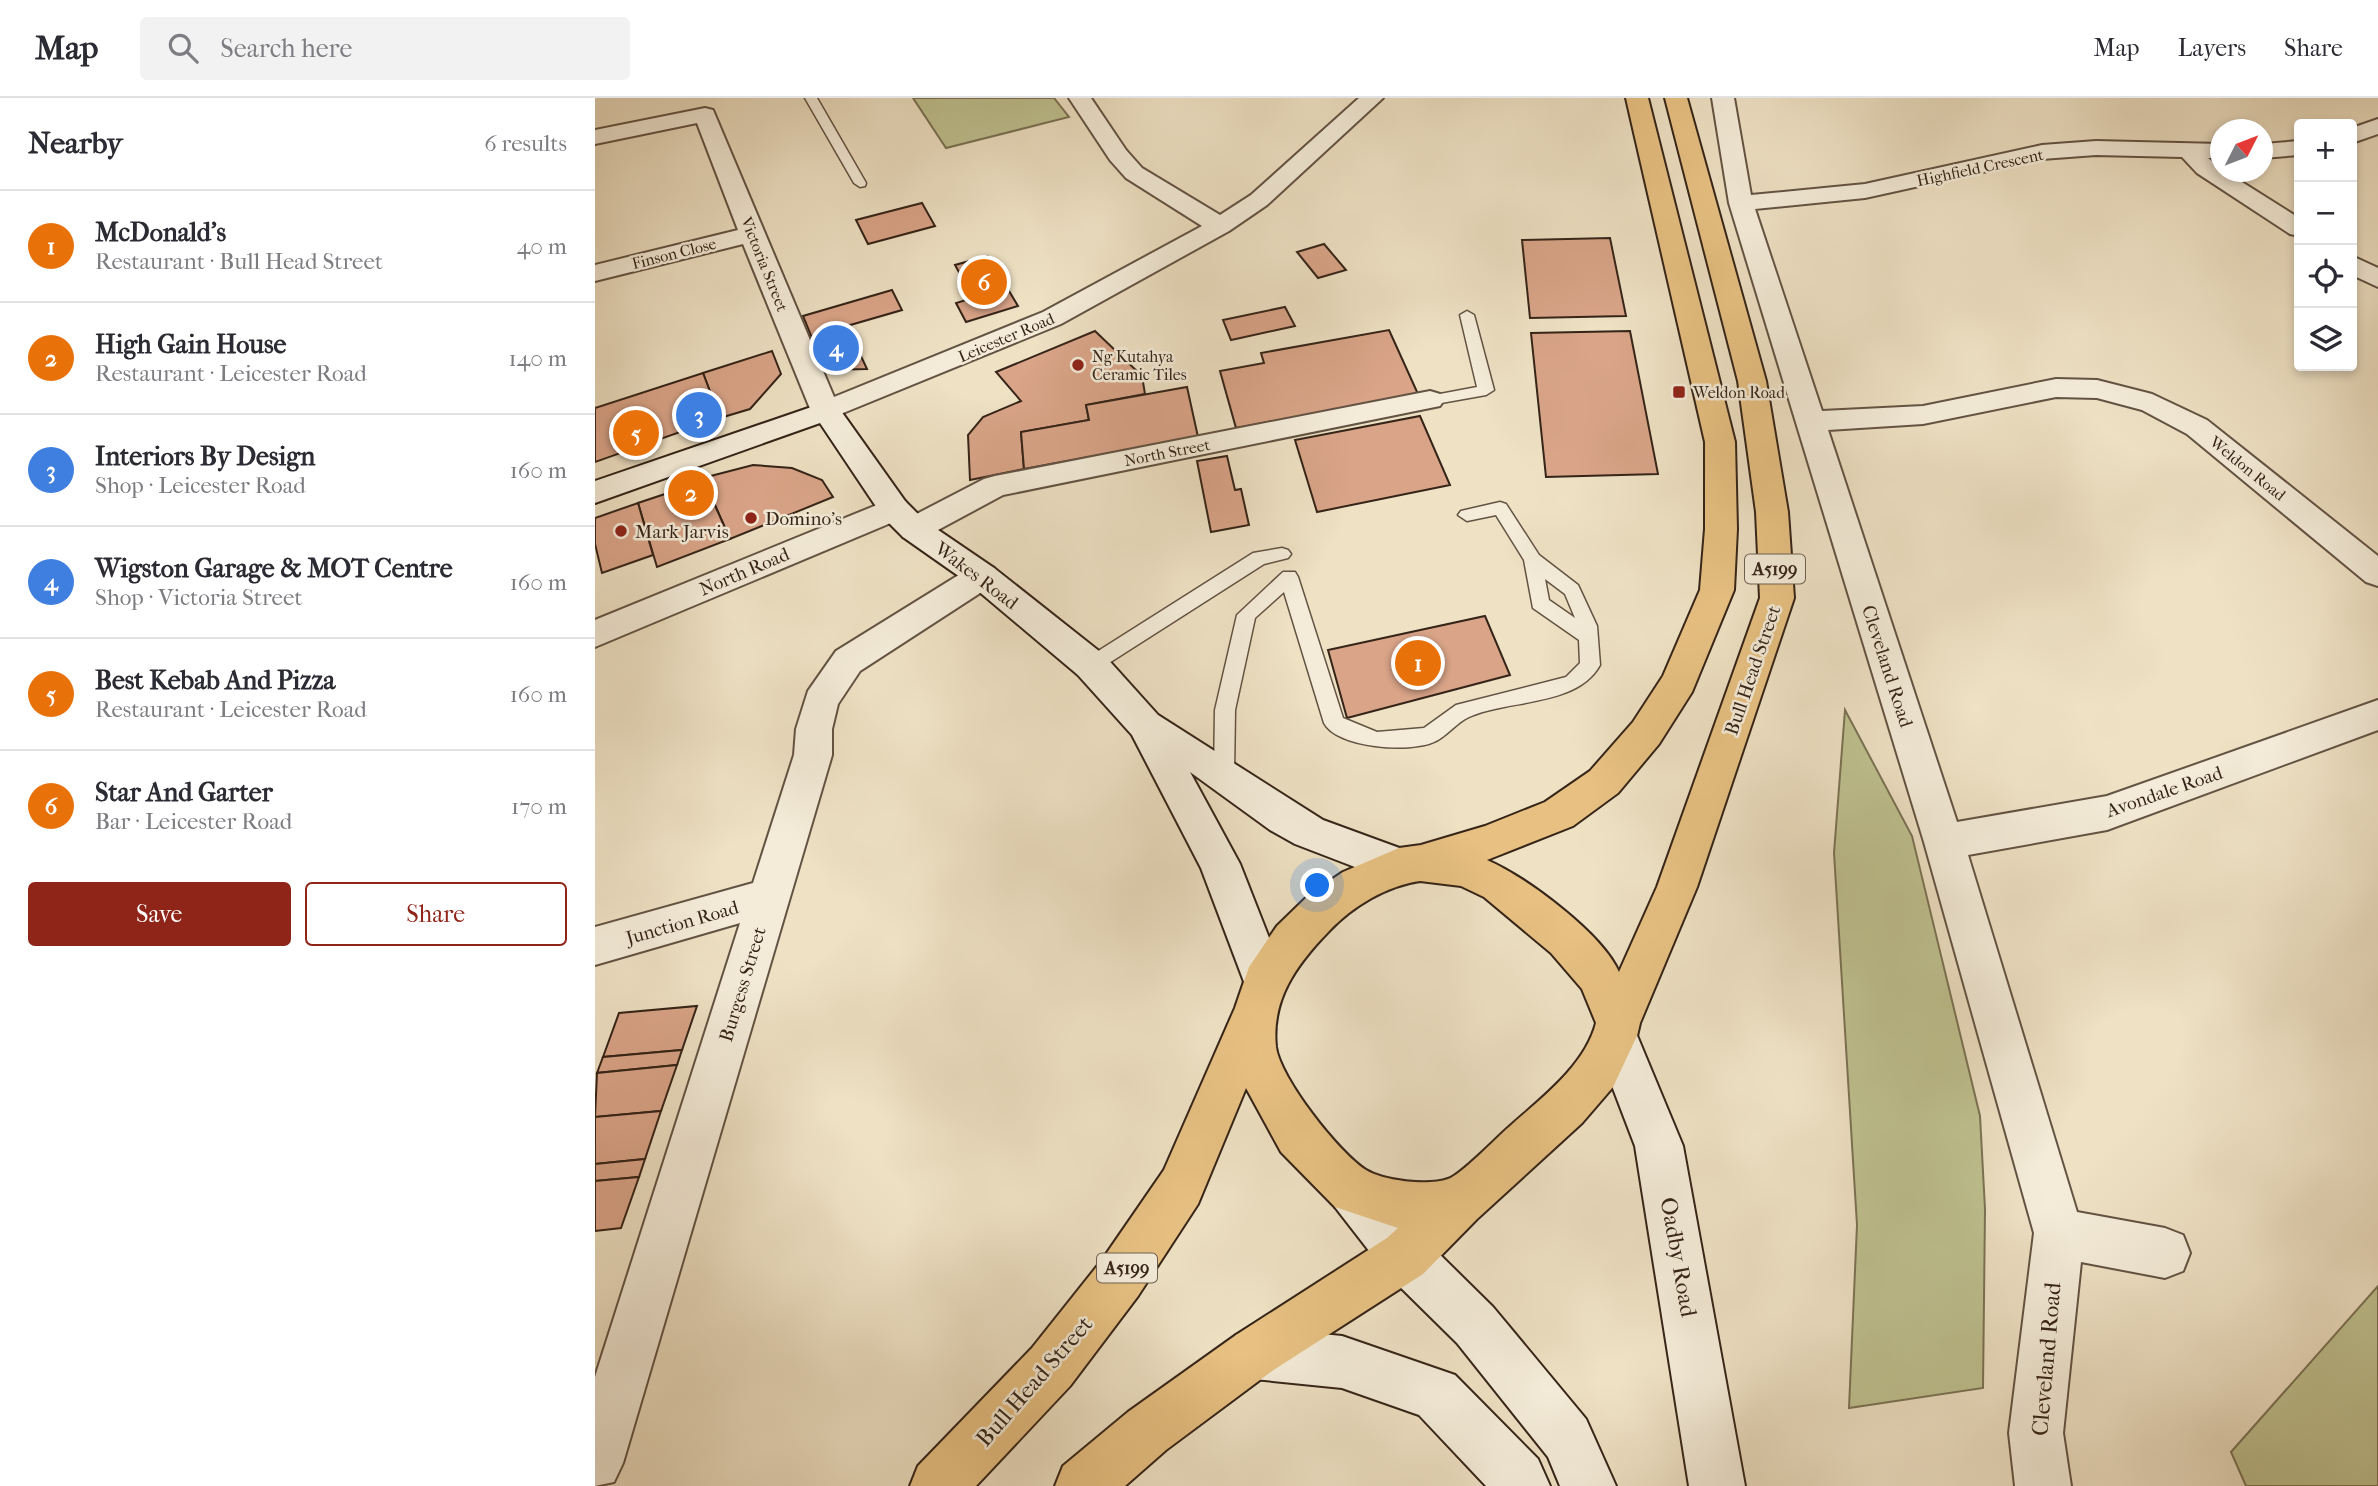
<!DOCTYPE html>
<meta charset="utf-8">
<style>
:root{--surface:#fff;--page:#f2f2f3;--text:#2b2b33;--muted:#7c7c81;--line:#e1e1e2;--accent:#8f2418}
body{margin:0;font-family:"IM FELL French Canon",serif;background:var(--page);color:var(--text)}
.controls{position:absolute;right:21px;top:21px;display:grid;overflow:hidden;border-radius:7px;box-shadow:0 4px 10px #0003}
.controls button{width:63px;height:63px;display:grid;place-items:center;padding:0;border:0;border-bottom:2px solid var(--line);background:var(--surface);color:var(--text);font:35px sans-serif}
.compass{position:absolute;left:1615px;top:21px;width:63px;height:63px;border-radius:50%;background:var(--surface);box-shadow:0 4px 10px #0003;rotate:48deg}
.you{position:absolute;left:723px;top:788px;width:24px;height:24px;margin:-18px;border:5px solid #fff;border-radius:50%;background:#1a73e8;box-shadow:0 0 0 10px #1a73e833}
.badge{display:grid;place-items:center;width:46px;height:46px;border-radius:50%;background:var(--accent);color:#fff;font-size:23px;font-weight:700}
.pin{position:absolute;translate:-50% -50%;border:4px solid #fff;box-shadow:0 2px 7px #0006}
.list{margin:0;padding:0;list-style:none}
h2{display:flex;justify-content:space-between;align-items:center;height:91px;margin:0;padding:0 28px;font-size:30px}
h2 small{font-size:23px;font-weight:400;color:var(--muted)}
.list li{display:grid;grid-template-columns:46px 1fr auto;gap:21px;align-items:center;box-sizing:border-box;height:112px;padding:0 28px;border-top:2px solid var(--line)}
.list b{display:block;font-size:26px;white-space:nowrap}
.list p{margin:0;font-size:23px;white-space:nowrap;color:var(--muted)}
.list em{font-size:23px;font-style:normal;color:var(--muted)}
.actions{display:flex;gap:14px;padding:21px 28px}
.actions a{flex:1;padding:16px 0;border:2px solid var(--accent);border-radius:7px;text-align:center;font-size:24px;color:var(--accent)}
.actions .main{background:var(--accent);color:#fff}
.icon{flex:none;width:38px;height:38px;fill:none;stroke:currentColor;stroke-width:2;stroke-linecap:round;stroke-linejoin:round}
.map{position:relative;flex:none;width:1783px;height:1388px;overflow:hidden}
header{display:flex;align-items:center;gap:42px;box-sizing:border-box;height:98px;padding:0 35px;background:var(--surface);border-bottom:2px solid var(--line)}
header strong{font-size:33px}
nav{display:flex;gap:38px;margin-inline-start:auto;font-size:24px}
.search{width:490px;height:63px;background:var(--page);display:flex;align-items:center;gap:18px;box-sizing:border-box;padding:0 24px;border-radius:7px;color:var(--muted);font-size:26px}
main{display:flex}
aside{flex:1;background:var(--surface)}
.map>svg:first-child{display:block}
</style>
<header>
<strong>Map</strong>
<div class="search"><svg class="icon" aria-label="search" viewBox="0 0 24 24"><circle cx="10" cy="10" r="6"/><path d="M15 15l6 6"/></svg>Search here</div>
<nav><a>Map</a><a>Layers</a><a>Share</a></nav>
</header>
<main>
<aside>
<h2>Nearby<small>6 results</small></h2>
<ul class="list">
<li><span class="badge" style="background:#e8710a">1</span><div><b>McDonald's</b><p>Restaurant · Bull Head Street</p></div><em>40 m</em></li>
<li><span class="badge" style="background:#e8710a">2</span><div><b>High Gain House</b><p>Restaurant · Leicester Road</p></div><em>140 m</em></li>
<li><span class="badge" style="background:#3f7fe0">3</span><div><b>Interiors By Design</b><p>Shop · Leicester Road</p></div><em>160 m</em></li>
<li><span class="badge" style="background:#3f7fe0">4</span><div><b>Wigston Garage &amp; MOT Centre</b><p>Shop · Victoria Street</p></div><em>160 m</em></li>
<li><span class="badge" style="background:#e8710a">5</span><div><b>Best Kebab And Pizza</b><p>Restaurant · Leicester Road</p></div><em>160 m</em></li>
<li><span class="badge" style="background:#e8710a">6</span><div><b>Star And Garter</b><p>Bar · Leicester Road</p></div><em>170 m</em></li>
</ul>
<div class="actions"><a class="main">Save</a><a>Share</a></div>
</aside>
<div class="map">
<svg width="1783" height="1388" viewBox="0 0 1783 1388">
<rect width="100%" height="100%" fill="#eee1c4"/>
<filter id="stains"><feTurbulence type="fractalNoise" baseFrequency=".00286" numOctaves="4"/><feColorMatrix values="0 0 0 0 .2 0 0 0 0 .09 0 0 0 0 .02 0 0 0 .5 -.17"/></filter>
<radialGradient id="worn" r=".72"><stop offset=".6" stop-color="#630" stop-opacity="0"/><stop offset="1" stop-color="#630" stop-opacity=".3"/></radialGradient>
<g fill="#bfc190" stroke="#7a7254" stroke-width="2">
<polygon points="318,0 459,0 474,19 351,50"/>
<polygon points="1250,612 1317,738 1385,1018 1390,1111 1388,1290 1254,1310 1262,1127 1239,755"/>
<polygon points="1783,1188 1783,1388 1651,1388 1636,1354"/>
</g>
<g fill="#d9a488" stroke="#352418" stroke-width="2">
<polygon points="327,105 340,128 273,146 261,122"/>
<polygon points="1015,140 1031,218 935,220 927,142"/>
<polygon points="729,146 751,172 723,180 702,154"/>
<polygon points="393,158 423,208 371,224 361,205 378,200 360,167"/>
<polygon points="297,192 307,212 252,228 272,271 230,272 208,218"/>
<polygon points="690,209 700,228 636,242 628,222"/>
<polygon points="794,232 823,296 641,330 625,273 669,265 666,255"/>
<polygon points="500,233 547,278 550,296 491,307 494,322 426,334 429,371 375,382 373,337 388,319 426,303 401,274"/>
<polygon points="1035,233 1063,376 951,379 936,235"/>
<polygon points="177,253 186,276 155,311 125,320 108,275"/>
<polygon points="108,275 125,320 0,364 0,310"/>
<polygon points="592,289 603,339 429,371 426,334 494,322 491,307"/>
<polygon points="825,318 855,387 722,414 700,342"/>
<polygon points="632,358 640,392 646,391 654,427 616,434 602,363"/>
<polygon points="158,367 197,370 227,382 238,399 135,441 108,380"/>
<polygon points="109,383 135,441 62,469 43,405"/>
<polygon points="43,405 58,457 7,475 0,446 0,420"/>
<polygon points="890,518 915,577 752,620 733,552"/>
<polygon points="102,908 87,952 8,959 24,915"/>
<polygon points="87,952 82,967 2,975 8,959"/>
<polygon points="82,967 66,1013 0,1019 2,975"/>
<polygon points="66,1013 50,1061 0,1066 0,1019"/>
<polygon points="50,1061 44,1079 0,1083 0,1066"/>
<polygon points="44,1079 26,1130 0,1133 0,1083"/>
</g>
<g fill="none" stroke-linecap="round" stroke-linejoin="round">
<defs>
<g id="lane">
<polygon points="210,0 222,0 271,85 270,88 265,89 259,85"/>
<polygon points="872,213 879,217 899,292 891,297 835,307 829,305 827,302 829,299 882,289 865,217"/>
<path d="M 905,404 L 911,406 L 944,457 L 983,487 L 1002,528 L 1005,567 C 982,609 913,601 874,619 C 861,625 852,638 839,644 C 815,655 742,650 729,625 L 689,494 L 660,520 L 640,612 L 639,676 L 636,682 L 629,685 L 622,682 L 619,676 L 620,612 L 642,517 L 688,474 L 700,474 L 703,479 L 748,620 L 782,634 L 829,630 L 861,607 L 971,579 L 985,565 L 984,542 L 938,510 L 929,462 L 901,417 L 872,423 L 863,417 L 866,413 ZM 950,481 L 970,496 L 980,520 L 954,502 Z"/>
<polygon points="687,450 693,452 696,456 693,460 669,466 503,572 496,574 489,572 486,567 489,562 658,455"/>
</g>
<g id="street">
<polygon points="474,0 496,0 531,52 547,70 625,117 656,97 764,0 788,0 672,107 634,133 466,226 231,322 221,320 216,313 148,146 0,183 0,167 143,132 102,25 0,46 0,32 110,10 118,12 239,299 448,214 607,128 531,80 515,62"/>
<polygon points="1117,0 1139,0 1156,97 1270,86 1447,47 1501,43 1626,46 1626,60 1613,60 1626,70 1626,74 1631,74 1704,120 1704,138 1695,136 1602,75 1587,59 1501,57 1447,61 1270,100 1160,111 1227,313 1328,308 1461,281 1502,282 1557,296 1612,322 1783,458 1783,488 1771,484 1592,336 1547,312 1502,300 1461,299 1328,326 1233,332 1362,724 1512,698 1783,602 1783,632 1512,732 1373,757 1482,1114 1570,1130 1588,1137 1595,1155 1588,1173 1570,1180 1486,1164 1468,1335 1476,1388 1420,1388 1414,1335 1439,1135 1329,744 1134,105"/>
<polygon points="1783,21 1783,36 1757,45 1757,30"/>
<polygon points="1704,43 1704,57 1668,60 1668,46"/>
<polygon points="1757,158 1783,170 1783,189 1757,177"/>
<polygon points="835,293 845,296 849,302 845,308 408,397 330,439 319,442 308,439 303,431 308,423 389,381 400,378"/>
<polygon points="299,400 310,403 315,411 310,419 0,549 0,522"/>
<polygon points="387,466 399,470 404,478 399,486 265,573 243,606 237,631 237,657 28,1365 19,1384 0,1388 0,1279 145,825 0,867 0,829 158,785 199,657 201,631 213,593 241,553 375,470"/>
</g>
<g id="secondary">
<polygon points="231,304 241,306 310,403 330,423 399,470 509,557 563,617 728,722 818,755 824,768 818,781 804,786 700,746 675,732 595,674 645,766 691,883 684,897 669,903 654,897 606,770 537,637 483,577 375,486 308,439 288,419 225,325 0,405 0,383"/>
<polygon points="1020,916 1036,923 1088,1048 1150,1388 1094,1388 1040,1048 998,938 1004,923"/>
<polygon points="757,1068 774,1075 828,1140 898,1209 991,1321 1021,1388 965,1388 953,1359 862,1245 792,1176 740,1109 733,1092 740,1075"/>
<polygon points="659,1229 747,1238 860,1277 943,1361 955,1388 891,1388 824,1317 747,1290 659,1281 641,1273 633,1255 641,1237"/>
</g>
<path id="primary" d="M 1031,0 L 1053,0 L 1140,344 L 1142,431 L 1139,492 L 1097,594 L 1064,646 L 1023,695 L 978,728 L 892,762 C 931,779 1007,835 1024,874 L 1062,789 L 1165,500 L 1161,414 L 1143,283 L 1070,0 L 1092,0 L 1171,283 L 1193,414 L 1199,500 L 1102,789 L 1045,925 L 1042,938 L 1018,989 L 987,1025 L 882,1121 L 828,1176 L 677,1273 L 571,1352 L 530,1388 L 460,1388 L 468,1368 L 533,1314 L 641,1237 L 792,1140 L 803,1130 L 740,1109 L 686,1054 L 651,990 L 603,1106 L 543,1198 L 475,1288 L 381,1388 L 315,1388 L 323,1368 L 437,1250 L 507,1162 L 569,1072 L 640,910 L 654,869 L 682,828 L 714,797 L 748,774 L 804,750 L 826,747 L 890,728 L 950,704 L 995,673 L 1038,624 L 1068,578 L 1105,492 L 1110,431 L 1110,344 ZM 825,783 L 866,788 L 889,799 L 956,855 L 987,891 L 1001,925 C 990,968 945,1001 914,1029 C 901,1040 866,1077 853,1081 C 833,1088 789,1083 771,1072 C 744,1055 685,980 681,949 C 676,901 702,866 734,833 C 758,808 791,788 825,783 Z"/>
</defs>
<use href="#lane" stroke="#635343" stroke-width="3"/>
<use href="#street" stroke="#635343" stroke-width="4"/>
<use href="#secondary" stroke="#352418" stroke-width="4"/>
<use href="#primary" stroke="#352418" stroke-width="4"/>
<use href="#lane" fill="#f4ecd9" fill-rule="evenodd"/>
<use href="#street" fill="#f4ecd9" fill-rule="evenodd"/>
<use href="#secondary" fill="#f4ecd9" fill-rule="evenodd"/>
<use href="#primary" fill="#e7c082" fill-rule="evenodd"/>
</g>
<g fill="#8f2418" stroke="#f4ecd9" stroke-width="2.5">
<circle cx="483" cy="267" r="7"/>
<rect x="1077" y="287" width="14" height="14" rx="3.5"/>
<circle cx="156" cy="420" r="7"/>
<circle cx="26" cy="433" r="7"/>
</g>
<g text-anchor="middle" stroke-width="5" stroke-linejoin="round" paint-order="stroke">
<g font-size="16" fill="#352418" stroke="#f4ecd9">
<text transform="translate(1385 69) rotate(-12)" y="6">Highfield Crescent</text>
<text transform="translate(79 155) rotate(-14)" y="6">Finson Close</text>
<text transform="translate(170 166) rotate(68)" y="6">Victoria Street</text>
<text transform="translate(411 239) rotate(-23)" y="6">Leicester Road</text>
<text transform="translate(572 354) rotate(-11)" y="6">North Street</text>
<text transform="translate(1653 370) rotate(39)" y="6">Weldon Road</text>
</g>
<g font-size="16" fill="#352418" stroke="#f4ecd9" text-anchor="start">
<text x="497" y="264">Ng Kutahya<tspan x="497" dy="18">Ceramic Tiles</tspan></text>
<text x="1098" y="300">Weldon Road</text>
</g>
<g fill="#f4ecd9" stroke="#6e6052" stroke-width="2">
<rect x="1150" y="456.5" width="60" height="29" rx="5"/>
<rect x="502" y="1155.5" width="60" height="29" rx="5"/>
</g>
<g font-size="18" font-weight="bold" fill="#352418">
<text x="1180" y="477">A5199</text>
<text x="532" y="1176">A5199</text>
</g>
<g font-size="19" fill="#352418" stroke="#f4ecd9" text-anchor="start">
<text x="170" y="427">Domino's</text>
<text x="40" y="440">Mark Jarvis</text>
</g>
<g font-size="19" fill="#352418" stroke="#f4ecd9">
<text transform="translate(149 473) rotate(-23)" y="7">North Road</text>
<text transform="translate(382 477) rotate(37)" y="7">Wakes Road</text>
<text transform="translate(1293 568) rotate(72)" y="7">Cleveland Road</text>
<text transform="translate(1157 572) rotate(-71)" y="7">Bull Head Street</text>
<text transform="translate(1569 693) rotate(-19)" y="7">Avondale Road</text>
<text transform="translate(87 824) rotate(-16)" y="7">Junction Road</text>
<text transform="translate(147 886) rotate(-73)" y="7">Burgess Street</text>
</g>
<g font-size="23" fill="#352418" stroke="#f4ecd9">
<text transform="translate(1084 1159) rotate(80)" y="8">Oadby Road</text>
<text transform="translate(1451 1261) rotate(-85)" y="8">Cleveland Road</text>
<text transform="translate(439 1283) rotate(-49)" y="8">Bull Head Street</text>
</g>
</g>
<rect width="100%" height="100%" filter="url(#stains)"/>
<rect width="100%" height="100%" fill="url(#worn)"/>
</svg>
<div class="controls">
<button>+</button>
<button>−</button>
<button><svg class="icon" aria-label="locate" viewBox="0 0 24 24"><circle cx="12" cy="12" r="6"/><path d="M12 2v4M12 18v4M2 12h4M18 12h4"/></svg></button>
<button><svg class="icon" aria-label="layers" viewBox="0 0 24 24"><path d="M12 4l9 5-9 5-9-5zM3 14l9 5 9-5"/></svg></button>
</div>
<svg class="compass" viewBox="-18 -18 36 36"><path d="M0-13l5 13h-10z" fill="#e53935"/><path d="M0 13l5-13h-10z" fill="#7c7c81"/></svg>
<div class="you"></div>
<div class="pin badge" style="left:823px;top:565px;background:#e8710a">1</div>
<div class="pin badge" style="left:96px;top:395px;background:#e8710a">2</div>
<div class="pin badge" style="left:104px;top:317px;background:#3f7fe0">3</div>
<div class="pin badge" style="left:241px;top:250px;background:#3f7fe0">4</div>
<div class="pin badge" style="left:41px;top:335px;background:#e8710a">5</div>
<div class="pin badge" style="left:389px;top:184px;background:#e8710a">6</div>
</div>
</main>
